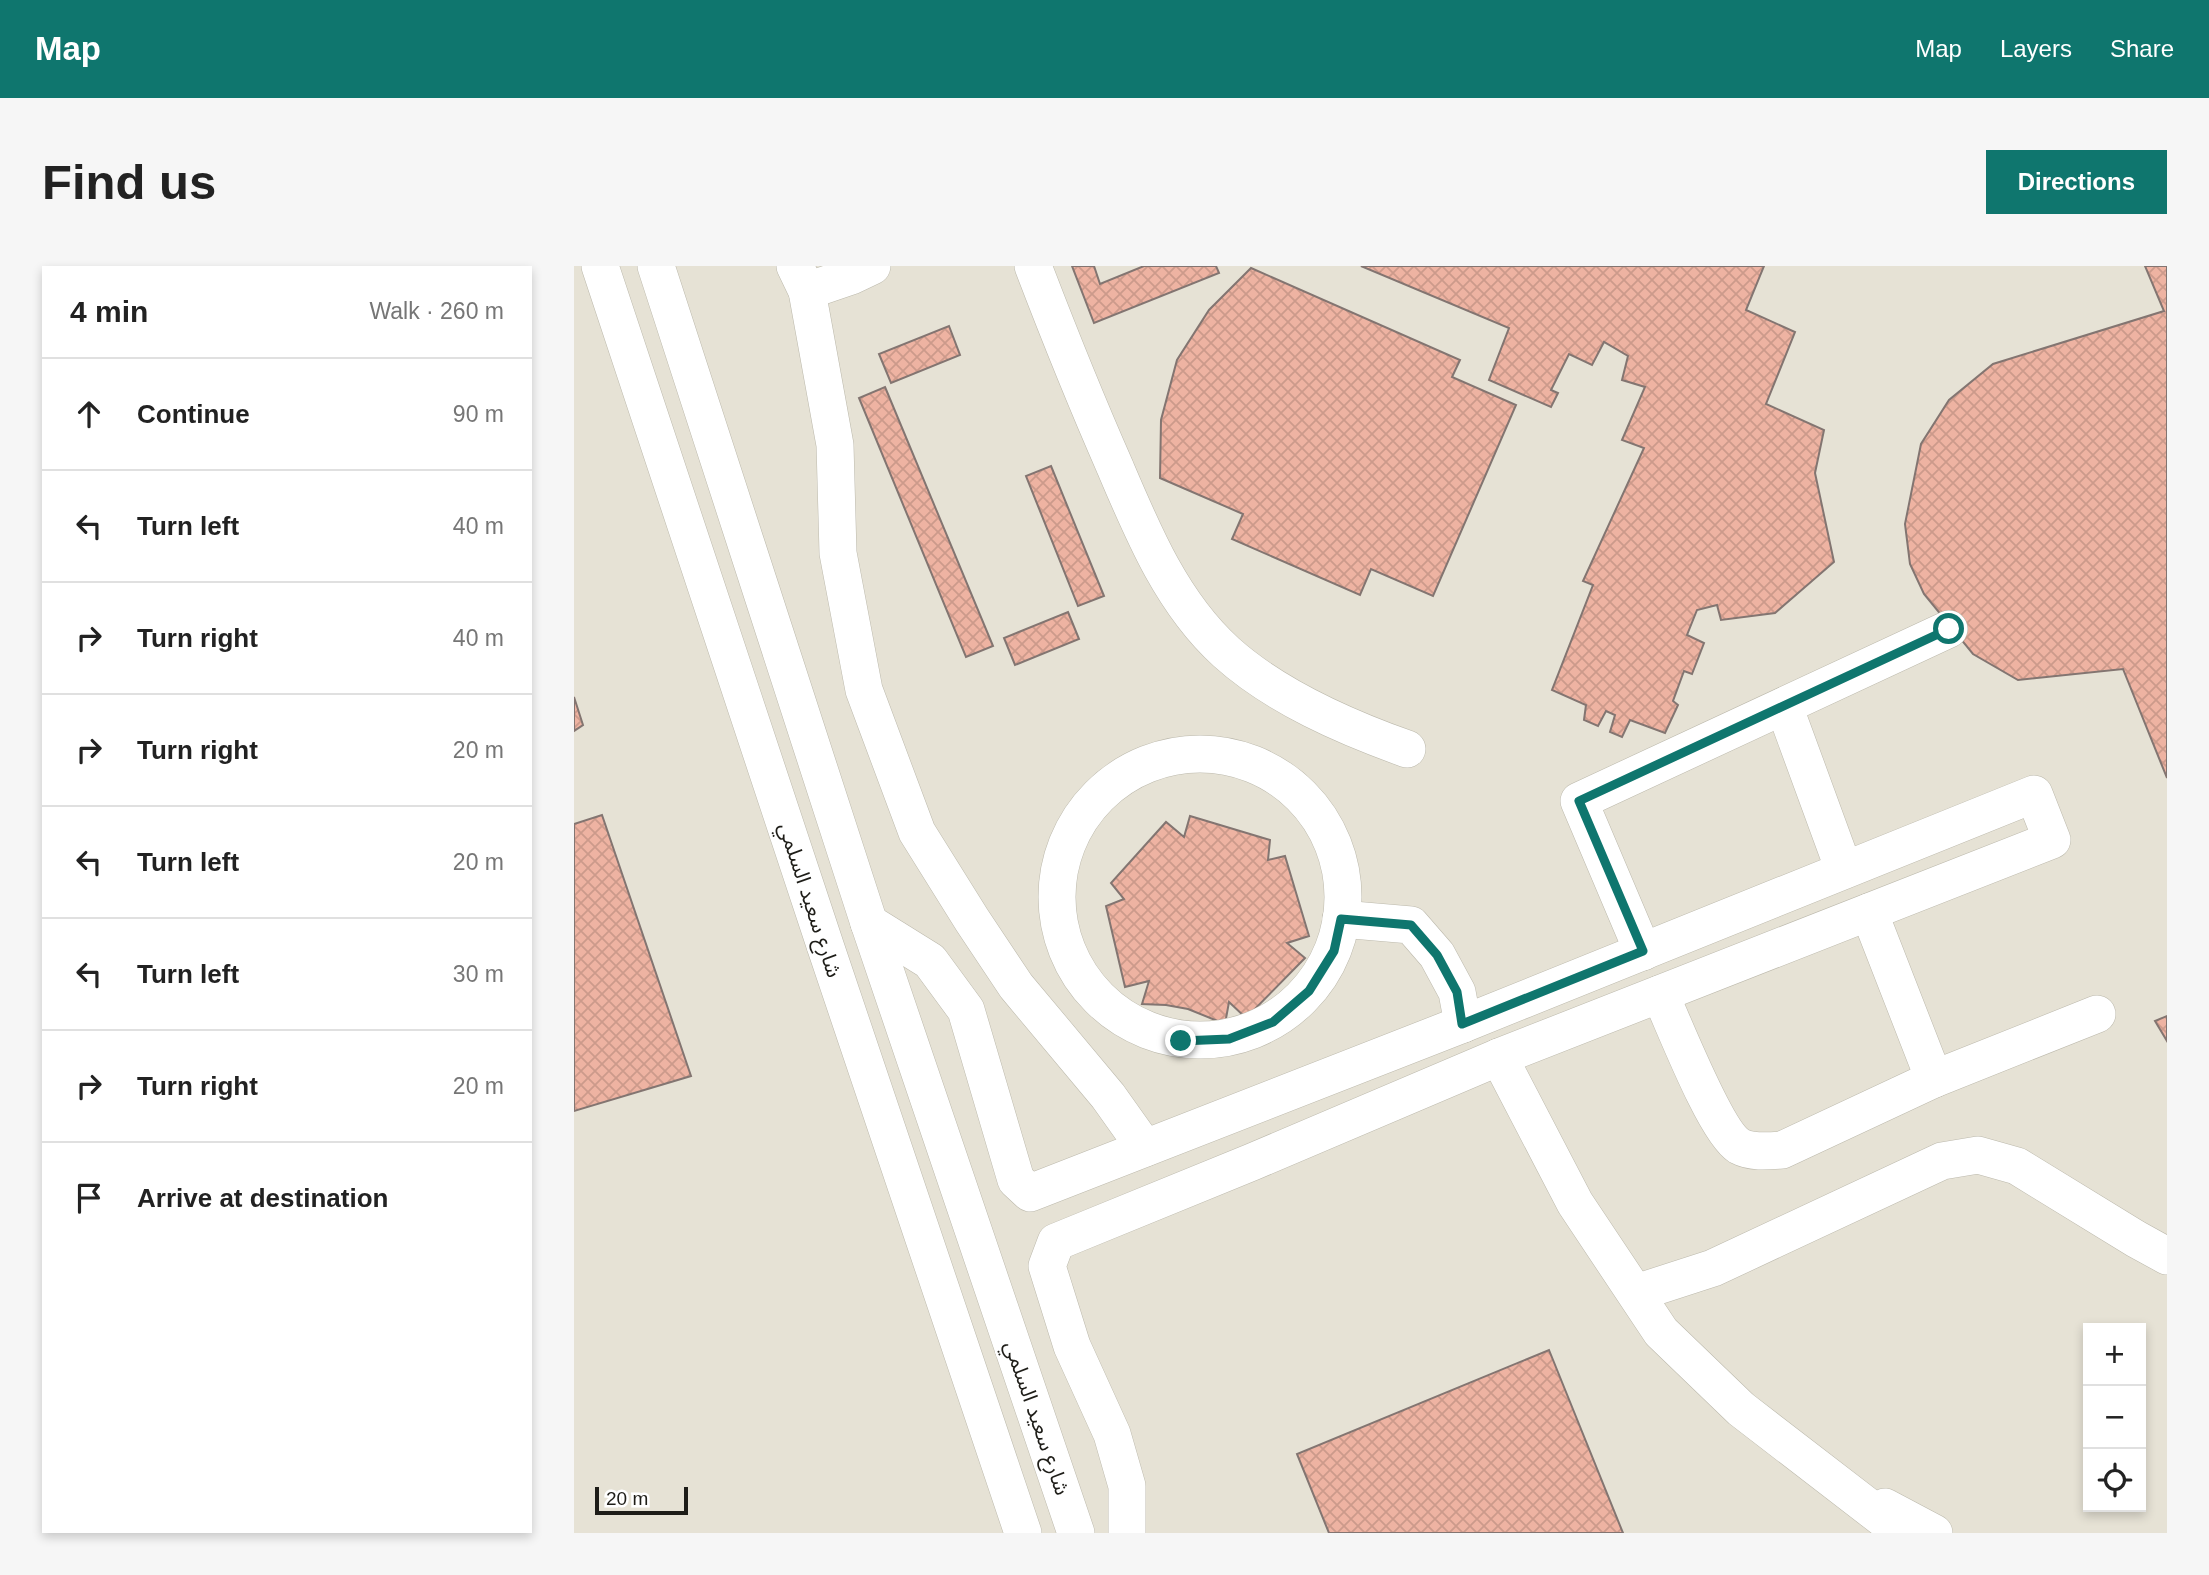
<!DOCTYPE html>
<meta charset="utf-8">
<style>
:root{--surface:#fff;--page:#f6f6f6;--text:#222;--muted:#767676;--line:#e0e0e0;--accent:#0f766e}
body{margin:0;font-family:Arial,"Noto Sans Arabic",sans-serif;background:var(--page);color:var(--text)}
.controls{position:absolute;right:21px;bottom:21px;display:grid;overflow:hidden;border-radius:0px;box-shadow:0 4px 10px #0003}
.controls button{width:63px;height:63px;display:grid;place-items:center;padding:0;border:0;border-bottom:2px solid var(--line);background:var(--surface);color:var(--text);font:35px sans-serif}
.scale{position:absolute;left:21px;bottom:18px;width:93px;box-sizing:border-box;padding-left:7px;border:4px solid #1e1d18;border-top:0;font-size:19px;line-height:24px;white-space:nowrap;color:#1e1d18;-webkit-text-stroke:5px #fff;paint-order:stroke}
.stop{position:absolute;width:21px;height:21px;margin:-16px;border:5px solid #0f766e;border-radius:50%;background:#fff}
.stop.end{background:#0f766e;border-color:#fff;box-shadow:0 2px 7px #0008}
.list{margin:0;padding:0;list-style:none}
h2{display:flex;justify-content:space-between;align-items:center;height:91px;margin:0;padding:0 28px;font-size:30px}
h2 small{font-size:23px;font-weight:400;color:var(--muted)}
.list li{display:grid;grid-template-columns:46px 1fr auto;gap:21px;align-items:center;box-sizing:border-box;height:112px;padding:0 28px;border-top:2px solid var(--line)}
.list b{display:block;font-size:26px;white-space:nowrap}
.list em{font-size:23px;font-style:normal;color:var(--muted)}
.icon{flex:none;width:38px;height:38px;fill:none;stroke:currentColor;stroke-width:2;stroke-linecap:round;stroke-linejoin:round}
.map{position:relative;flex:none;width:1593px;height:1267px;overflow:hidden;border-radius:0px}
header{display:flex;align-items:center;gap:42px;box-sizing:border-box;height:98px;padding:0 35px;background:var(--accent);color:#fff}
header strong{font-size:33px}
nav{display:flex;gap:38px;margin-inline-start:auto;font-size:24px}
.intro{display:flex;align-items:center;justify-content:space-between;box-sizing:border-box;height:168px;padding:0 42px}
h1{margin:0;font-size:49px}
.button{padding:18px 32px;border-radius:0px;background:var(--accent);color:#fff;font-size:24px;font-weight:700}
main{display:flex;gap:42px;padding:0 42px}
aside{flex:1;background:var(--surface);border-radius:0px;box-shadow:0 4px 10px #0003}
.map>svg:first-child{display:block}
</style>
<header>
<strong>Map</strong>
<nav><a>Map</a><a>Layers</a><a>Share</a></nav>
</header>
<div class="intro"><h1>Find us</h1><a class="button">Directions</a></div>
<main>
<aside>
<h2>4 min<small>Walk · 260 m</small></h2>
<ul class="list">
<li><svg class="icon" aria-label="ahead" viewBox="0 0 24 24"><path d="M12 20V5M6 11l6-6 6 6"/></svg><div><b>Continue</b></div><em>90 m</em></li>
<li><svg class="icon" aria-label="left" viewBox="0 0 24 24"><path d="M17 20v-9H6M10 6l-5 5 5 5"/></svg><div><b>Turn left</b></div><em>40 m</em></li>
<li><svg class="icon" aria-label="right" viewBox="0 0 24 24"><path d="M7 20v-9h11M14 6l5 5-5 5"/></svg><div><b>Turn right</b></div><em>40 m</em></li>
<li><svg class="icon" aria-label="right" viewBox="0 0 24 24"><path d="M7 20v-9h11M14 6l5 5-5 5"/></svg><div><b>Turn right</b></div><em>20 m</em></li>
<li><svg class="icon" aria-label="left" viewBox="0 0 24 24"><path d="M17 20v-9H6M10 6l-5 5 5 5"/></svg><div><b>Turn left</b></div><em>20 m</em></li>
<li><svg class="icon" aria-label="left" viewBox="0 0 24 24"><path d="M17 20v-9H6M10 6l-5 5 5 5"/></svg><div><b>Turn left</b></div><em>30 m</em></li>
<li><svg class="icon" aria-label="right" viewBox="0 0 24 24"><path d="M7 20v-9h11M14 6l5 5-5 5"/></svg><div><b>Turn right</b></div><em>20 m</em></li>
<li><svg class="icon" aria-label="arrive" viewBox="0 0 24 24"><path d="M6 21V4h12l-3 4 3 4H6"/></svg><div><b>Arrive at destination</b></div></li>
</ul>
</aside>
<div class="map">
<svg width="1593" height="1267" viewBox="0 0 1593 1267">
<defs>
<pattern id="building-cross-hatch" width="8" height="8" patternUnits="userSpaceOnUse" patternTransform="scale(1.75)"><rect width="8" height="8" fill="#eeb3a2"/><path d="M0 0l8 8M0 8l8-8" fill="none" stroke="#cc9a8b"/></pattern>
</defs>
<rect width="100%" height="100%" fill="#e6e2d5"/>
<g fill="url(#building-cross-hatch)" stroke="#837571" stroke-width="2">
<polygon points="498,0 520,0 526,18 570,0 642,0 645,7 520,57"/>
<polygon points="787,0 1190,0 1172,44 1221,66 1192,138 1250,164 1241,207 1260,296 1201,347 1147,354 1143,339 1123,344 1113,369 1130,377 1118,408 1110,405 1099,435 1104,439 1091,467 1056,454 1048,471 1036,466 1041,449 1032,445 1024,460 1010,454 1012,439 978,424 1019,319 1009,315 1070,182 1048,174 1071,121 1048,114 1054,90 1030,76 1018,99 995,88 977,124 984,127 977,141 915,114 935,62"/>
<polygon points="1571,0 1593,0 1593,512 1549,403 1444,414 1399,388 1350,328 1336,298 1331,258 1347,178 1375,134 1419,98 1590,45"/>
<polygon points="677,2 886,94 878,111 942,139 859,330 797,303 786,329 658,273 669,248 586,212 587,154 603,94 635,44"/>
<polygon points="375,60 386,89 317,117 305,88"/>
<polygon points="311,121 419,380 392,391 285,132"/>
<polygon points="477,200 530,330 504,340 452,210"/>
<polygon points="494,346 505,373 441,399 430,372"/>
<polygon points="0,431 9,459 0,465"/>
<polygon points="28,549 117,810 0,845 0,558"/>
<polygon points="616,550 696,574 694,594 711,590 735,670 713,677 731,692 672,752 655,736 651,758 614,743 592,739 568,738 575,715 551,721 532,640 550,633 537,617 592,556 610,571"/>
<polygon points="1593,750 1593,775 1581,755"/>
<polygon points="975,1084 1049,1267 755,1267 723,1188"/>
</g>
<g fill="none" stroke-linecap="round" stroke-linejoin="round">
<defs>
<g id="minor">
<polyline points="26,0 252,682 449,1267"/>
<polyline points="82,0 295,657 502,1267"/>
<polyline points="221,0 233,25 261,179 264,287 290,424 343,566 398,654 442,720 534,830 571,882"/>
<path d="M 459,0 C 485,68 512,135 541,201 C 569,267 598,337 652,386 C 702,431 771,461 833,483"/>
<polyline points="233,25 277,10 298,0"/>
<polyline points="1210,440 1270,604"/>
<circle cx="626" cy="631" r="143"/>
<polyline points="1295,646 1360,813 1523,748"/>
<polyline points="767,653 837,659 863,689 883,726 889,758"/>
<polyline points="295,657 356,695 392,744 442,914 456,927 889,758 1460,528 1478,574 925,791 678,896 482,976 473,1000 498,1080 538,1168 553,1220 553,1267"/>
<polyline points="1069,686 1005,535 1375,363"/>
<path d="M 1086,728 C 1100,758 1141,865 1165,880 C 1178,887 1195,885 1208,884 L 1360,813"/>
<polyline points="925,791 1001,937 1087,1066 1167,1143 1328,1267"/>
<polyline points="1062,1027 1139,1002 1368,895 1404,889 1443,900 1562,973 1593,990"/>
<polyline points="1311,1241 1360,1267"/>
</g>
</defs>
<use href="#minor" stroke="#bcb9ac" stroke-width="38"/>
<use href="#minor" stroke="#fff" stroke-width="37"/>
</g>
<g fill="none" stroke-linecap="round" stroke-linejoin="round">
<polyline stroke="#0f766e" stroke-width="9" points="607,775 655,773 699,756 735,725 760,685 767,653 837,659 863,689 883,726 888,758 1069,685 1005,535 1375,363"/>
</g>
<g text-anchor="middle" stroke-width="5" stroke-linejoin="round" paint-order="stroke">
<g font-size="21" fill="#1e1d18" stroke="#fff">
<text transform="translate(236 634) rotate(72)" y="7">شارع سعيد السلمي</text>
<text transform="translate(463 1152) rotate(71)" y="7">شارع سعيد السلمي</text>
</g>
</g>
</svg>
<div class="controls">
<button>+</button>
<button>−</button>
<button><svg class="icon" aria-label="locate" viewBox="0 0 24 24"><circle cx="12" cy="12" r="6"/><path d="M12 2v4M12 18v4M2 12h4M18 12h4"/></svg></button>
</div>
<div class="scale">20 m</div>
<div class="stop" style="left:1375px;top:363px"></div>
<div class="stop end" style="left:607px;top:775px"></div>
</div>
</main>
